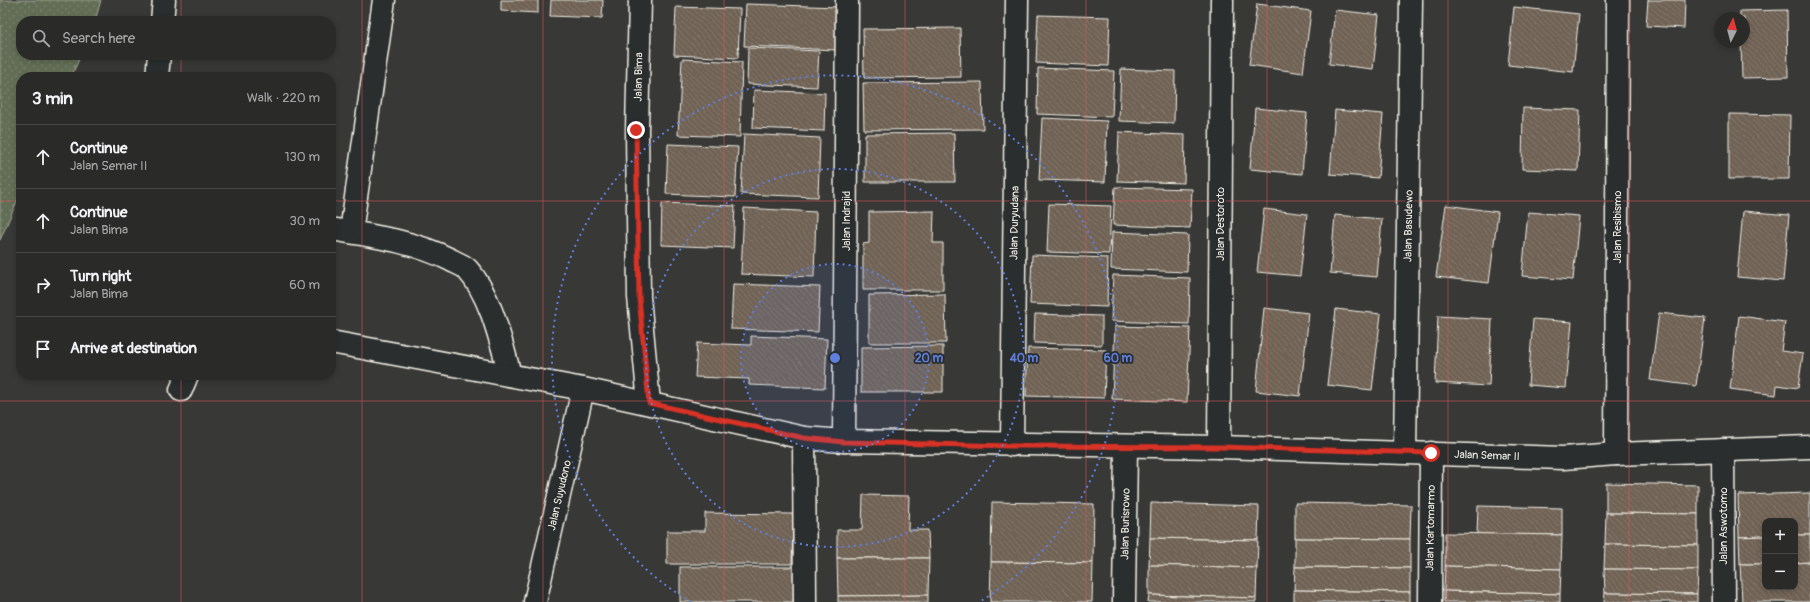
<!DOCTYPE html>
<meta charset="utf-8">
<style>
:root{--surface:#2a2a28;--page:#323230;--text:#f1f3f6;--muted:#a5a7a8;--line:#464645}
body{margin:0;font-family:Pangolin,sans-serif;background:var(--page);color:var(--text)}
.controls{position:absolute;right:12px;bottom:12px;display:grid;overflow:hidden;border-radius:8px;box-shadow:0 2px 6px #0003}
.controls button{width:36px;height:36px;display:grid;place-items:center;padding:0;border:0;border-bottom:1px solid var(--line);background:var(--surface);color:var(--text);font:20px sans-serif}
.compass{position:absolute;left:1714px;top:12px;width:36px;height:36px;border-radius:50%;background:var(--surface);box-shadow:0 2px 6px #0003;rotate:6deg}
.stop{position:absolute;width:12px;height:12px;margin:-9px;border:3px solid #d93025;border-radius:50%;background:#fff}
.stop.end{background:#d93025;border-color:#fff;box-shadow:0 1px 4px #0008}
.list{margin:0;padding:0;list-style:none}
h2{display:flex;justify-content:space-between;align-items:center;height:52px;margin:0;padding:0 16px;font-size:17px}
h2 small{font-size:13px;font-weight:400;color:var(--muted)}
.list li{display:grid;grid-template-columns:26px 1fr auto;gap:12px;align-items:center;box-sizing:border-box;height:64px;padding:0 16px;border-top:1px solid var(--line)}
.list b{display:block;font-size:15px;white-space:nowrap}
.list p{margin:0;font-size:13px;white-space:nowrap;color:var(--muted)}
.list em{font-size:13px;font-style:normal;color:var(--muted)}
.icon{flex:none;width:22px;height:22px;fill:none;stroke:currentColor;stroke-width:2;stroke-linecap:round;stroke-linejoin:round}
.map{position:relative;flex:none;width:1810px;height:602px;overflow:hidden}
.search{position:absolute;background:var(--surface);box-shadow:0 2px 6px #0003;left:16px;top:16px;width:320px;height:44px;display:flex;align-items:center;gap:10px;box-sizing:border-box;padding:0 14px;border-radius:16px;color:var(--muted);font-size:15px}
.panel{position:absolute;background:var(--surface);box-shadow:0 2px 6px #0003;left:16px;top:72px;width:320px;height:308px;border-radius:16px}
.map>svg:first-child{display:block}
</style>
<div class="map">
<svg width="1810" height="602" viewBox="0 0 1810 602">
<defs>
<pattern id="grass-dots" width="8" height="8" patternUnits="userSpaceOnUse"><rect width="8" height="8" fill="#626d54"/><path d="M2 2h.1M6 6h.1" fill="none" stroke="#79826d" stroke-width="1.8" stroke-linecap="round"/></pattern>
<pattern id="building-back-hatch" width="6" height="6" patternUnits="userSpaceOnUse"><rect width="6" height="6" fill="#6f6255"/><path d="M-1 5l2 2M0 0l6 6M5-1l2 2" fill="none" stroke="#84796d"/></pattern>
</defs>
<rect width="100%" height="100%" fill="#383836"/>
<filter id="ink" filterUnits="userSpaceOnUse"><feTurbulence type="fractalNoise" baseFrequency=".025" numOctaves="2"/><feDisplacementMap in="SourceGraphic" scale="8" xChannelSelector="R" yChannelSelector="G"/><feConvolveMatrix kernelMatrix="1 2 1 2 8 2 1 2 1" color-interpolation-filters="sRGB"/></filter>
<g filter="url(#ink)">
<polygon fill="url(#grass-dots)" stroke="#abaf9e" points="0,0 101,0 95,21 21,21 21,55 81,55 71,77 21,77 21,192 0,240"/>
<g fill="url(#building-back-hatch)" stroke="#f4f1e8">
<polygon points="501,0 538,0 538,13 501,11"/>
<polygon points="551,0 603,0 602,18 550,16"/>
<polygon points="1648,0 1685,0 1684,28 1646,26"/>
<polygon points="746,4 839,7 837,50 744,46"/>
<polygon points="1257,4 1311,11 1303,73 1249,65"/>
<polygon points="676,7 740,9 738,58 674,55"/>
<polygon points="1514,7 1579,14 1573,72 1508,65"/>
<polygon points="1335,10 1379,15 1373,69 1329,64"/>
<polygon points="1787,10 1788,77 1742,78 1741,42 1744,42 1744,18 1740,18 1740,11"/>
<polygon points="1038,15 1110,17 1108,66 1036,63"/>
<polygon points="960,28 961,77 864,78 863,29"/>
<polygon points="748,48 819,51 817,87 747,84"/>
<polygon points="682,59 742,62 740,137 678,135"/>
<polygon points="1038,68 1114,71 1112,117 1037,114"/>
<polygon points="1121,69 1175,71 1174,123 1119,121"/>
<polygon points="982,82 983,129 864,130 863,83"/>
<polygon points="754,90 825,93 824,131 753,128"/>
<polygon points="1255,108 1307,113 1302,174 1250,169"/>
<polygon points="1523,108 1580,110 1578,171 1522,169"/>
<polygon points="1335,110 1383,114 1378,178 1330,174"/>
<polygon points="1729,114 1790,115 1789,179 1729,179"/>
<polygon points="1042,118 1107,121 1105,182 1039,180"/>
<polygon points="1119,132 1185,135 1184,183 1117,181"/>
<polygon points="954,133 955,182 865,182 865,134"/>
<polygon points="744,134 820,138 818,197 741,194"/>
<polygon points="668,144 738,147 735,197 666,194"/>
<polygon points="1115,187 1192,189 1190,228 1113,225"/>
<polygon points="662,203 735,206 733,248 661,245"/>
<polygon points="1049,204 1111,206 1109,254 1047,252"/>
<polygon points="1446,205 1498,212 1489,283 1436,277"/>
<polygon points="744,208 816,212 814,277 741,274"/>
<polygon points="1264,209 1307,214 1300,276 1257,272"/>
<polygon points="934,211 933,243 943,243 943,290 863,290 863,244 869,243 869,212"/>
<polygon points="1743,211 1789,215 1783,281 1737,277"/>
<polygon points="1528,212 1579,216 1573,280 1522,276"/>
<polygon points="1335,215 1382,219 1377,277 1330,273"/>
<polygon points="1112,232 1188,235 1187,272 1111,269"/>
<polygon points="1032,255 1108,258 1107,307 1030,304"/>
<polygon points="1113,275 1190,278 1189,324 1111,321"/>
<polygon points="733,284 820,287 818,332 731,329"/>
<polygon points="945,294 946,343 869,343 869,295"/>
<polygon points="1264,308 1309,313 1300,396 1256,391"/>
<polygon points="1336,309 1381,314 1372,390 1327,385"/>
<polygon points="1659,313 1705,318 1696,386 1650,380"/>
<polygon points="1035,314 1102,316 1102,345 1034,343"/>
<polygon points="1438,316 1492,319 1489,386 1435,383"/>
<polygon points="1739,316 1785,322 1781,351 1803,354 1798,388 1777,385 1776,395 1730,389"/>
<polygon points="1533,319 1572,322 1566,388 1528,385"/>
<polygon points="1115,326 1190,328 1187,402 1112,399"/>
<polygon points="751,336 827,339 825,388 749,385 749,379 695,377 697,343 751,345"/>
<polygon points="943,346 943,392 861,392 861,347"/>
<polygon points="1028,348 1106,350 1104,398 1026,396"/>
<polygon points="1606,483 1698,485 1698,514 1606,513"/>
<polygon points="1810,493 1810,535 1795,535 1795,521 1765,521 1765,536 1739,537 1738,495"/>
<polygon points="863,495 909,496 908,530 928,530 929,558 837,558 837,530 862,530"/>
<polygon points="992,502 1094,504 1093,563 991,562"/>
<polygon points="1151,503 1259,506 1258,540 1150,538"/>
<polygon points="1295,503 1411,505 1410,539 1295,538"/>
<polygon points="1478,506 1562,508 1562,535 1477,534"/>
<polygon points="705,513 793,514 792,564 667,564 667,531 705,531"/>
<polygon points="1606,513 1698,514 1698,545 1605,544"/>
<polygon points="1445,533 1562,535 1561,569 1445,566"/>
<polygon points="1795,535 1810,535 1810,562 1795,563"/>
<polygon points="1765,536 1765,564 1740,564 1739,537"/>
<polygon points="1150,538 1258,540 1257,568 1149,565"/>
<polygon points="1295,538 1410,539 1410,568 1295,567"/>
<polygon points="1605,544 1698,545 1698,570 1604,569"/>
<polygon points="837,558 929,558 928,595 838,596"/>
<polygon points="991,562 1093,563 1092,602 990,602"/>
<polygon points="1810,562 1810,602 1742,602 1740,564 1765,564 1765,587 1795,587 1795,563"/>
<polygon points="1149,565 1257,568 1256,598 1149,595"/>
<polygon points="1445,566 1561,569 1560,594 1444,591"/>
<rect x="680" y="567" width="118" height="35"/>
<polygon points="1295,567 1410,568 1410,592 1294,590"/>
<polygon points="1604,569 1698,570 1697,594 1605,593"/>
<polygon points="1294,590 1410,592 1410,602 1294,602"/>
<polygon points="1444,591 1560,594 1560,602 1444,602"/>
<polygon points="1605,593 1697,594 1697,602 1604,602"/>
<polygon points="928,595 928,602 838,602 838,596"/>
<polygon points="1149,595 1256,598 1256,602 1148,602"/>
</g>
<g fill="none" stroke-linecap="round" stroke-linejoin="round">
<defs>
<g id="minor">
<polyline points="640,0 637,130 639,297 649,403"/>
<polyline points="162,21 164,0"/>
<polyline points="157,77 159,55"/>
<path d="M 331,229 C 373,236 413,241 451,260 C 456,263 463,265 467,269 C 491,295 501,342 510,375"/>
<polyline points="351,232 384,0"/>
<polyline points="331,342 583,389 804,438 844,441 1219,447 1563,458 1616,454 1810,447"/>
<polyline points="181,390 187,375"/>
<polyline points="804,438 805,602"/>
<polyline points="844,441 847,0"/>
<polyline points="1012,445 1017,0"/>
<polyline points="1219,447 1222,0"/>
<polyline points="1723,450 1724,602"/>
<polyline points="1405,452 1411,0"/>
<polyline points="1616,454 1618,0"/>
<polyline points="535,602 583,389"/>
<polyline points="1124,602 1126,446"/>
<polyline points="1430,602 1431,453"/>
</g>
</defs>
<use href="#minor" stroke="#f4f1e8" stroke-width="25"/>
<use href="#minor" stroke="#2a2d2e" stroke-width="22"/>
</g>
</g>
<g fill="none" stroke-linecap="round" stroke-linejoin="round" filter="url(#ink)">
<polyline stroke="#d93025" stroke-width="5" points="636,130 639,297 649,403 804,438 844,442 1012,446 1219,447 1431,453"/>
</g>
<path fill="none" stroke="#de5a58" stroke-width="1" stroke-opacity="0.55" d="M 181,0 L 181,21M 362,0 L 362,602M 543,0 L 543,602M 724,0 L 724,602M 905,0 L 905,602M 1086,0 L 1086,602M 1267,0 L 1267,602M 1448,0 L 1448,602M 1629,0 L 1629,602M 181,55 L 181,77M 0,201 L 21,201M 331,201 L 1810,201M 181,375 L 181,602M 0,401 L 1810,401"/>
<circle cx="835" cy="358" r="94" fill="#5e7fdd" fill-opacity=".12"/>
<g fill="none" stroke="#5e7fdd" stroke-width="2" stroke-dasharray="2 4">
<circle cx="835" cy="358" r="94"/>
<circle cx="835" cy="358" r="189"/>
<path d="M691 602A283 283 0 1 1 979 602"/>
</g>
<g text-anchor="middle" stroke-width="3.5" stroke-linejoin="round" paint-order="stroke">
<g font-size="11" fill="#f4f1e8" stroke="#2a2d2e">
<text transform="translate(638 77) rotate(-89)" y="4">Jalan Bima</text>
<text transform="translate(846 221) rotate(-90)" y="4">Jalan Indrajid</text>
<text transform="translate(1014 223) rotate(-89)" y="4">Jalan Duryudana</text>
<text transform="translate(1220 224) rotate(-90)" y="4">Jalan Destoroto</text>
<text transform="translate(1408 226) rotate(-89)" y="4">Jalan Basudewo</text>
<text transform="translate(1617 227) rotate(-90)" y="4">Jalan Resibismo</text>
<text transform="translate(1487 455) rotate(2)" y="4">Jalan Semar II</text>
<text transform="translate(559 495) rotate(-77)" y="4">Jalan Suyudono</text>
<text transform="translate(1125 524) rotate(-89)" y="4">Jalan Burisrowo</text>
<text transform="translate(1723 526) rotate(-90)" y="4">Jalan Aswotomo</text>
<text transform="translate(1430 528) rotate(-89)" y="4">Jalan Kartomarmo</text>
</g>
</g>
<circle cx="835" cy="358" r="6" fill="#5e7fdd" stroke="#2a2d2e" stroke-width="2"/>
<g font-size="12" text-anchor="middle" font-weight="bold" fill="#5e7fdd" stroke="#2a2d2e" stroke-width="3.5" stroke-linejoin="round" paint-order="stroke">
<text x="929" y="362">20 m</text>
<text x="1024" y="362">40 m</text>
<text x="1118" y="362">60 m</text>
</g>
</svg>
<div class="controls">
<button>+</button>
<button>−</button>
</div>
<svg class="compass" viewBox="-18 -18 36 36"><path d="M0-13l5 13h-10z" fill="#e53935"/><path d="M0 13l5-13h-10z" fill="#a5a7a8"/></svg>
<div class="stop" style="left:1431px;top:453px"></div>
<div class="stop end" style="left:636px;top:130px"></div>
<div class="search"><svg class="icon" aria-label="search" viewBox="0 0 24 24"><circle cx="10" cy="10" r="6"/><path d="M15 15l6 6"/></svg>Search here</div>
<section class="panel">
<h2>3 min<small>Walk · 220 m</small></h2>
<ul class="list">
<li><svg class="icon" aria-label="ahead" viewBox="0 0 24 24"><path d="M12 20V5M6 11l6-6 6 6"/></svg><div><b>Continue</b><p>Jalan Semar II</p></div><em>130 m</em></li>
<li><svg class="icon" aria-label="ahead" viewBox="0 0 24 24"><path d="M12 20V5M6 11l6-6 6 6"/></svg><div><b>Continue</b><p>Jalan Bima</p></div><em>30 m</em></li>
<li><svg class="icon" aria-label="right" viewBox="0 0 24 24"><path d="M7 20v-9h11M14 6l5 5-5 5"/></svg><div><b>Turn right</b><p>Jalan Bima</p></div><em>60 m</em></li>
<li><svg class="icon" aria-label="arrive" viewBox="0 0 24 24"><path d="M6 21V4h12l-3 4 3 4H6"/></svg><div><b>Arrive at destination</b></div></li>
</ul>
</section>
</div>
